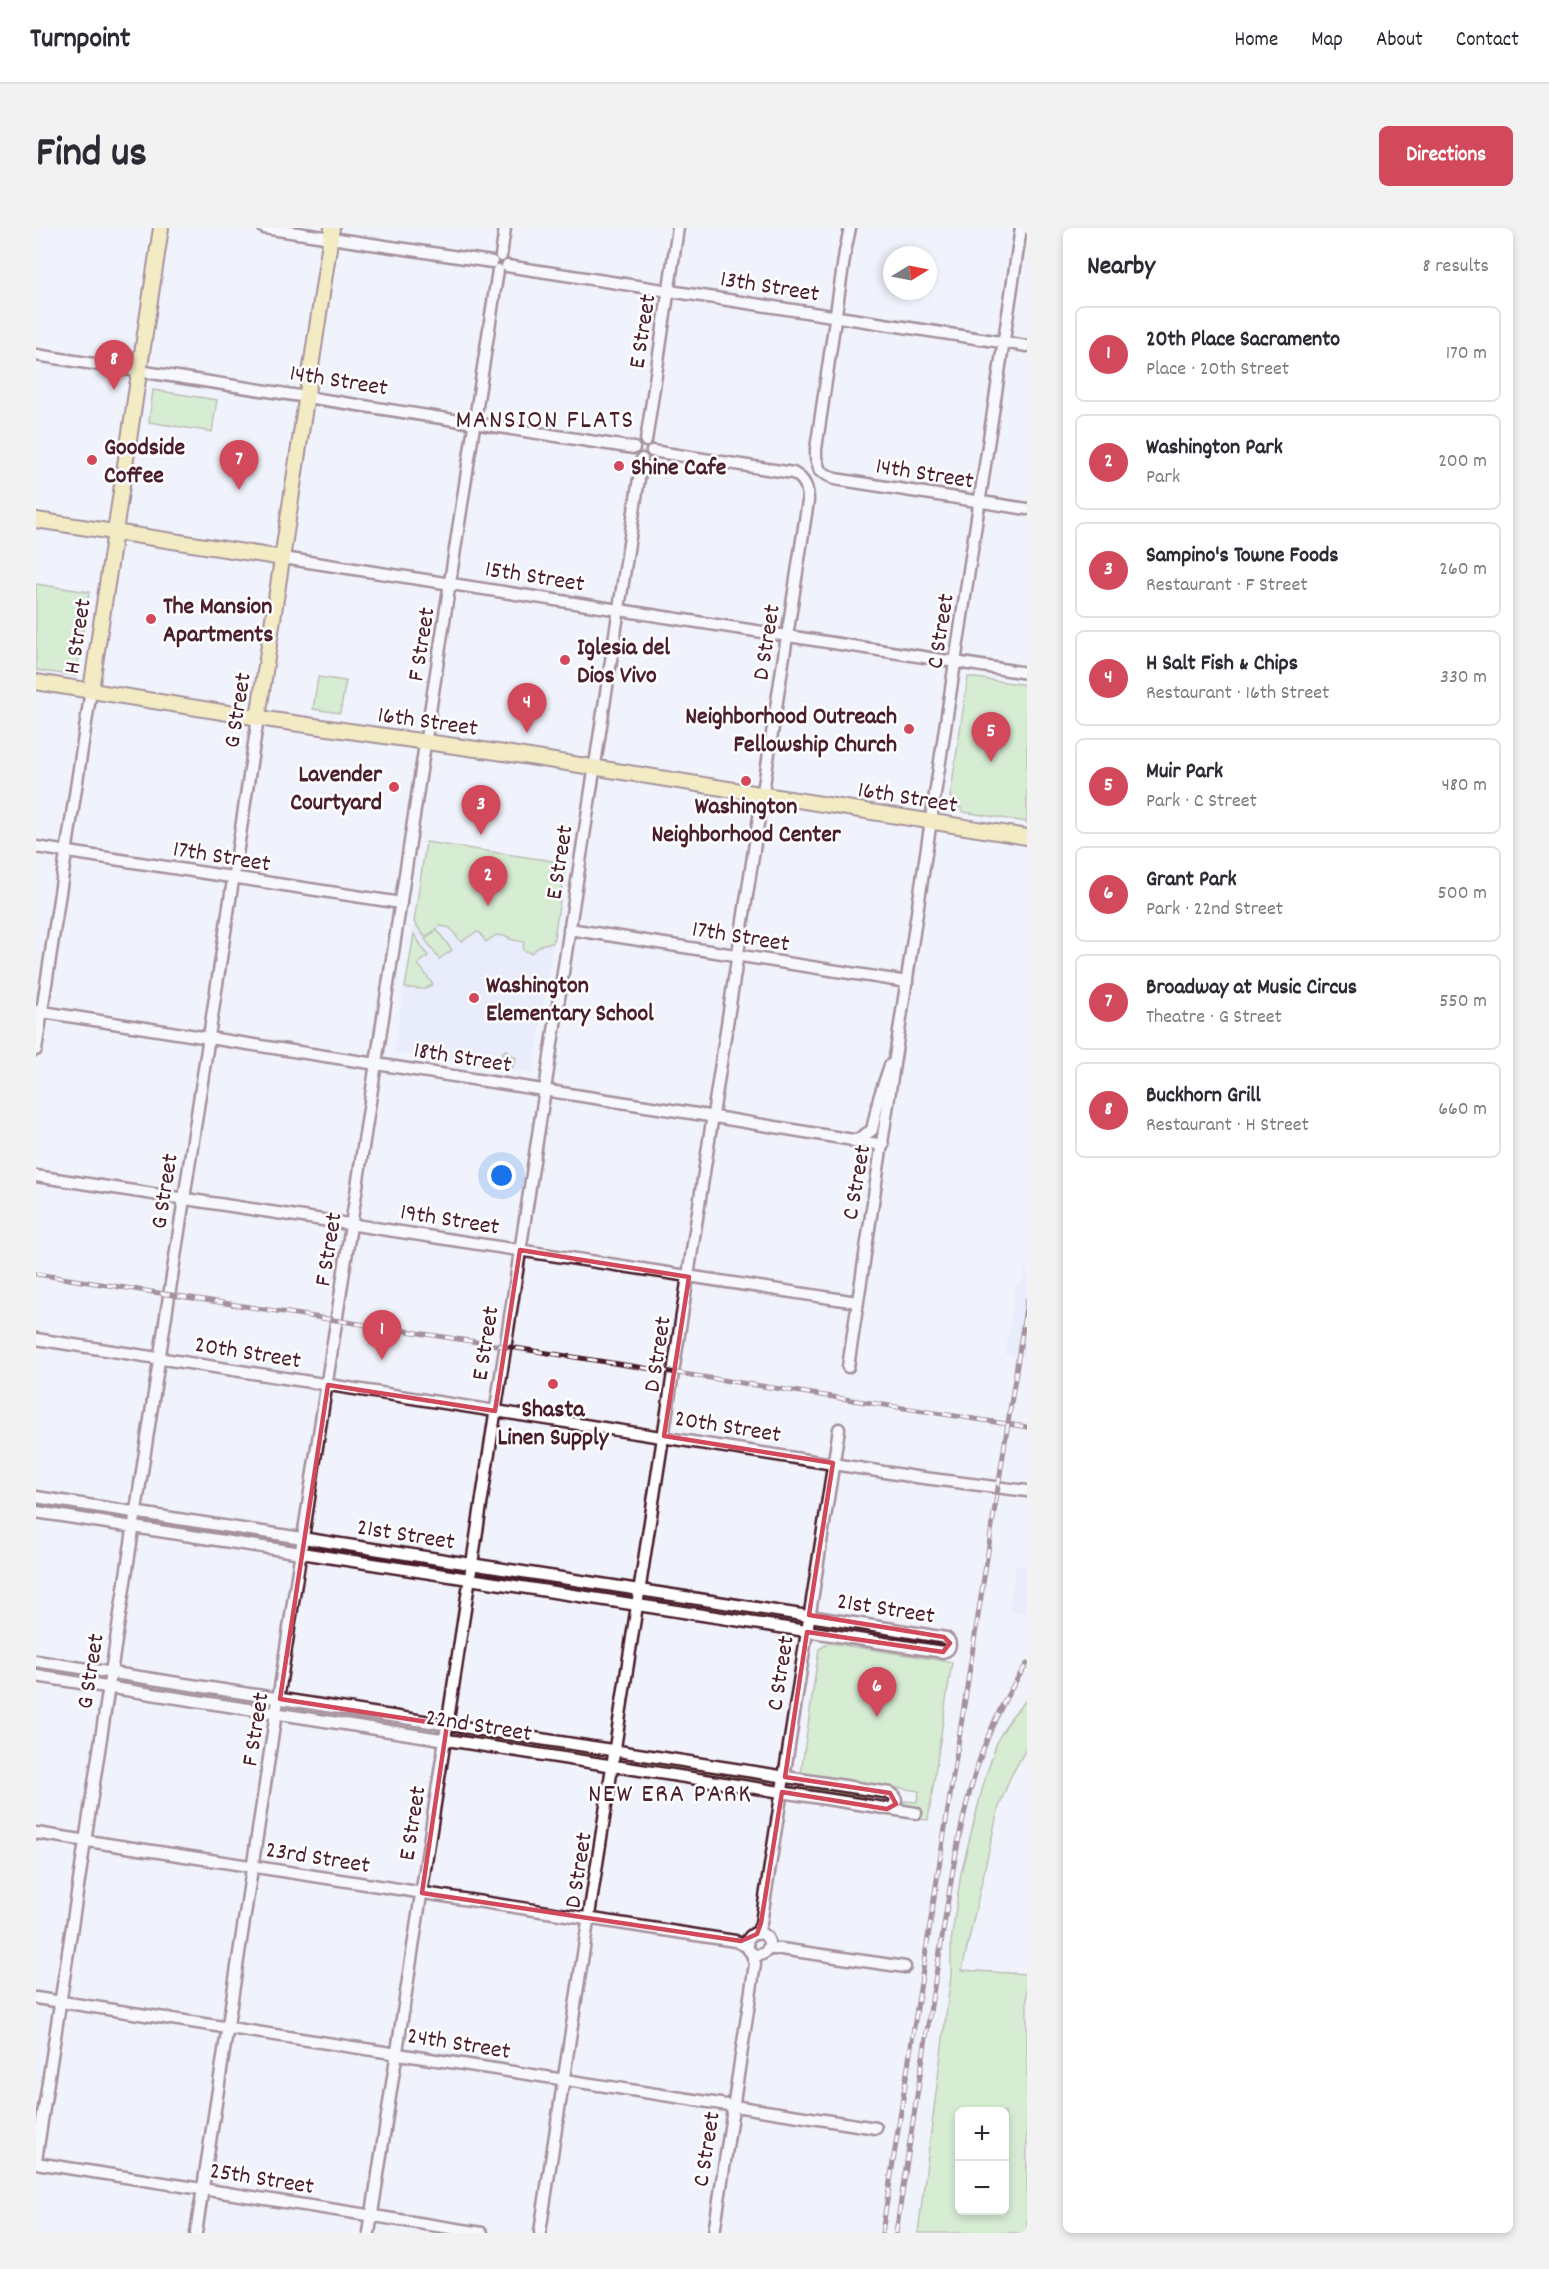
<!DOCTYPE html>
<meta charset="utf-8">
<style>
:root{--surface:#fff;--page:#f2f2f3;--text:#2b2b33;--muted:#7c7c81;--line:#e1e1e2;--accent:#d1495b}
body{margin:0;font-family:Dekko,sans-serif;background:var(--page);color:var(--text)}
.controls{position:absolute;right:18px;bottom:18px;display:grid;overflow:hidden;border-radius:9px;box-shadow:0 3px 9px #0003}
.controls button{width:54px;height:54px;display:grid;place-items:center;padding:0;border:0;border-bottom:2px solid var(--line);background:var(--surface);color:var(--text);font:30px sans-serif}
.compass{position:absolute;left:847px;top:18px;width:54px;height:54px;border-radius:50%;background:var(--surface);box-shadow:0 3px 9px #0003;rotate:80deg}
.you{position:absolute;left:466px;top:948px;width:21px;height:21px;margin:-15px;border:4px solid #fff;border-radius:50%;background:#1a73e8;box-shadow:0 0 0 9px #1a73e833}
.badge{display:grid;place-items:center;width:39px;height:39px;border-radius:50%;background:var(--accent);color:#fff;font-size:20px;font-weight:700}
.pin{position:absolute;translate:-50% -50px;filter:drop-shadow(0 2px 3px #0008)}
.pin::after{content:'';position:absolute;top:32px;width:21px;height:18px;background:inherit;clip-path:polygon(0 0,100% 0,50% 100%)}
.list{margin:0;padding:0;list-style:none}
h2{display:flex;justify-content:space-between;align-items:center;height:78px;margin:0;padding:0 24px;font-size:26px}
h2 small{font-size:20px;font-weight:400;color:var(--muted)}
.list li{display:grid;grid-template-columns:39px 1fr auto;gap:18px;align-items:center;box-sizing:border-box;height:96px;margin:0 12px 12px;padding:0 12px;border:2px solid var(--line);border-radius:9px}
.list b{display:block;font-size:22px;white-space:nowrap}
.list p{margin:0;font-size:20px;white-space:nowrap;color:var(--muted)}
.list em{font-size:20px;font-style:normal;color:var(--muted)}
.map{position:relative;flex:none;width:991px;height:2005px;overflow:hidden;border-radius:9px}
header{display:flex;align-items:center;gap:36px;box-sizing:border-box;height:84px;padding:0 30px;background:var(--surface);border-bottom:2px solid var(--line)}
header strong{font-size:28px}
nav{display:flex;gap:33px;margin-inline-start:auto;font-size:21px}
.intro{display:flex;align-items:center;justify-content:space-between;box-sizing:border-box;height:144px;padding:0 36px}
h1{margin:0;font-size:42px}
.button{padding:15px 27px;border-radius:9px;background:var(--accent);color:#fff;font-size:21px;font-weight:700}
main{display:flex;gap:36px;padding:0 36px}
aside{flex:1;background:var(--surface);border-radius:9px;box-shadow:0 3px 9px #0003}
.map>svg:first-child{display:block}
</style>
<header>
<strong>Turnpoint</strong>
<nav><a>Home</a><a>Map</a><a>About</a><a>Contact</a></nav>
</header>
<div class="intro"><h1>Find us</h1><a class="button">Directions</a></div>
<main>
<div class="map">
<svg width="991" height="2005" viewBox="0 0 991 2005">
<rect width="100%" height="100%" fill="#f1f3fc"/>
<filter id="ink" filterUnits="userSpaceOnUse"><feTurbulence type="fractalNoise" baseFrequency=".0167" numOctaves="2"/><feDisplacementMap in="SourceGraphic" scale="12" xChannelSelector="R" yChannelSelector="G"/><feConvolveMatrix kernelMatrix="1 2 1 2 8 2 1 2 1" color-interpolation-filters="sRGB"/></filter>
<g filter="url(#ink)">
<g fill="#e0e4f9">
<polygon points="378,694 517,715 497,845 358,824"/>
<polygon points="991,1027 991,1129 969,1126 980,1055 987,1055"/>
<polygon points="980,1337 991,1339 991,1386 973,1383"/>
</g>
<g fill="#b6e4a2" stroke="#808266" stroke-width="1.5" fill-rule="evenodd">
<polygon points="117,162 181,172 176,204 113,194"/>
<polygon points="0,356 53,364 40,448 0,442"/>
<polygon points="282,449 310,453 304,485 277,481"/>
<polygon points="932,449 991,457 991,594 928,584 914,569"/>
<polygon points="390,614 530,635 517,715 507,716 495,725 487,722 488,714 473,711 473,709 460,707 450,714 444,705 440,704 425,714 414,700 405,698 389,709 378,694"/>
<polygon points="401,702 416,722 403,731 389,711"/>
<polygon points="378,706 392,728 382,736 397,756 389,761 369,760"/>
<polygon points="470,822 480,830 476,840 470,839 465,834 466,825"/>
<polygon points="19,1277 83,1287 83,1289 80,1292 21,1283"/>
<polygon points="116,1292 178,1301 179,1304 176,1307 115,1297"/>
<polygon points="188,1303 251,1313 252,1315 248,1318 190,1309 188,1307"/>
<polygon points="286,1317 346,1326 348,1330 345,1333 284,1323 283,1319"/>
<polygon points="359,1329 420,1338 422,1341 419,1344 360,1335 357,1332"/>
<polygon points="455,1343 514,1352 515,1356 512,1358 454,1350 452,1346"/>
<polygon points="527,1355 587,1364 588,1367 585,1370 526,1361 524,1357"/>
<polygon points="623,1370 682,1379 683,1382 680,1385 622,1376 620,1371"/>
<polygon points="695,1381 755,1391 756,1394 753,1396 694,1387 692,1384"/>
<polygon points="791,1395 850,1405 852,1409 851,1410 791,1402 788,1398"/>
<polygon points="863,1407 907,1414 907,1417 906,1419 863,1413 860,1410"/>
<polygon points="793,1415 916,1434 892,1592 882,1591 883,1582 866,1577 869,1573 881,1574 883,1563 765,1545 783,1421"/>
<polygon points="0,1437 57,1446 59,1450 56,1452 0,1444"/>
<polygon points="91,1452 152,1461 154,1465 151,1467 90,1457"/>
<polygon points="165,1463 226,1472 227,1476 224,1479 164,1469 163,1466"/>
<path d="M 991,1471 L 991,1519 L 974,1550 L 962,1582 L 926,1742 L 991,1746 L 991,2005 L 882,2005 L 915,1748 L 915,1714 L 925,1645 L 949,1550 L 962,1511 L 976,1488 ZM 924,1884 L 969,1884 L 969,1982 L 924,1982 Z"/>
<polygon points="260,1478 320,1487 322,1491 319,1493 258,1483"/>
<polygon points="333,1489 393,1498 395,1502 392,1505 331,1495"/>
<polygon points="429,1504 489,1513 491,1517 488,1520 427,1509"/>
<polygon points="501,1515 561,1524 563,1528 560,1531 499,1521"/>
<polygon points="596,1531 657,1540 659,1543 658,1545 595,1536"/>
<polygon points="670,1541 728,1551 731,1555 730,1556 670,1548 668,1543"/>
<polygon points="767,1556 826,1566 827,1570 824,1572 766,1563 764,1559"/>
</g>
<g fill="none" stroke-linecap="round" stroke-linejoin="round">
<defs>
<g id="minor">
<polyline points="228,0 456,34"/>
<polyline points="814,0 809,24 780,221 780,230 784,243 799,251 991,281"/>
<polyline points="465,28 469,0"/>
<polyline points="471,38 991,118"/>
<polyline points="0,127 598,220"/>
<polyline points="610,213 642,0"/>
<polyline points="247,330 991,445"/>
<polyline points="0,619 365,675"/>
<polyline points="533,701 871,754"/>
<polyline points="0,783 661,886 847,917"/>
<polyline points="0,822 55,462"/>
<polyline points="818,914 836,902 843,870 854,837"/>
<polyline points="0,948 821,1074"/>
<polyline points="0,1111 880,1249 991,1263"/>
<polyline points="812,1139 985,0"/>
<path d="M 0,1269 L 857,1401 L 910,1410 C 916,1414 915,1422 907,1424 L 854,1416 L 0,1284"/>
<polyline points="0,1433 854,1565 859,1568 860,1573 856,1580 851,1581"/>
<polyline points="0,1448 880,1585"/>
<polyline points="0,1605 699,1713 712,1719"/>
<circle cx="722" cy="1716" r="11"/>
<polyline points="721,1706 725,1695 803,1201"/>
<polyline points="732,1721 745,1721 869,1739"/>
<polyline points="0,1770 840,1900"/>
<polyline points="0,1932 222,490"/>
<polyline points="0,1935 446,2005"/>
<path d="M 504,2004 L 772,273 C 772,260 769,251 757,245 L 616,223"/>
<polyline points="160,2005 462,42"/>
<polyline points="333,2005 606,231"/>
<polyline points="678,2005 719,1736 716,1726"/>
</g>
<g id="major">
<polyline points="0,292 247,330"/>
<polyline points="0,454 236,492 475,526 991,609"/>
<polyline points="55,462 125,0"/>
<polyline points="222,490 296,0"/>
</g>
</defs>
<use href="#minor" stroke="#4a1f2b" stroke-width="15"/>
<use href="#major" stroke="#4a1f2b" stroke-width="18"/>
<use href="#minor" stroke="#fff" stroke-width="10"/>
<use href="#major" stroke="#f5e382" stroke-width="14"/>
<defs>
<g id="rail">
<polyline points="0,1046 991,1199"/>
<polyline points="846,2005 991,1073"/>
<path d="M 860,2005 C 874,1915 887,1825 902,1735 C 919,1632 929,1524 991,1436"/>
</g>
</defs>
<use href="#rail" stroke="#4a1f2b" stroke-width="5"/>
<use href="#rail" stroke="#fff" stroke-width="3" stroke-dasharray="9" stroke-linecap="butt"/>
</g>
</g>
<path d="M0 0H991V2005H0ZM 484,1022 L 653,1049 L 628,1208 L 797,1235 L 773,1387 L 908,1409 L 914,1415 L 907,1424 L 771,1404 L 749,1549 L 854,1565 L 860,1576 L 851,1581 L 746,1564 L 725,1695 L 721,1706 L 705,1713 L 386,1665 L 411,1497 L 244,1471 L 292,1157 L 459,1183 Z" fill="#f1f3fc" fill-opacity=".55" fill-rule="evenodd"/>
<path fill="none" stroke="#d1495b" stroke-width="4.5" stroke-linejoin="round" d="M 484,1022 L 653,1049 L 628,1208 L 797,1235 L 773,1387 L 908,1409 L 914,1415 L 907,1424 L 771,1404 L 749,1549 L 854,1565 L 860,1576 L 851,1581 L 746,1564 L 725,1695 L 721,1706 L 705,1713 L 386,1665 L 411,1497 L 244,1471 L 292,1157 L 459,1183 Z"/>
<g fill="#d1495b" stroke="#fff" stroke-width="2">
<circle cx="56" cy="232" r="6"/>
<circle cx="583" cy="238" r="6"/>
<circle cx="115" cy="391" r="6"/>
<circle cx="529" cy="432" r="6"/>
<circle cx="873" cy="501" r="6"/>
<circle cx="710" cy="553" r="6"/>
<circle cx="358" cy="559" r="6"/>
<circle cx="438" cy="770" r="6"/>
<circle cx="517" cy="1156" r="6"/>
</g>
<g text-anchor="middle" stroke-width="5" stroke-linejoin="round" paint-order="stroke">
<g font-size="24" fill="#4a1f2b" stroke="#fff">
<text transform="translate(734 57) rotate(9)" y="8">13th Street</text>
<text transform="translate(605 103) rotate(-81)" y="8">E Street</text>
<text transform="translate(303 151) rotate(9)" y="8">14th Street</text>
<text transform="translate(889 244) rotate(9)" y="8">14th Street</text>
<text transform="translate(499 347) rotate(9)" y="8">15th Street</text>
<text transform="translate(903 403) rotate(-81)" y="8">C Street</text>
<text transform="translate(40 408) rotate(-81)" y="8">H Street</text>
<text transform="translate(729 414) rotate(-81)" y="8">D Street</text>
<text transform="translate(384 416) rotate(-81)" y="8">F Street</text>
<text transform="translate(200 482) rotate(-81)" y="8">G Street</text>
<text transform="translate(392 492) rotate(8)" y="8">16th Street</text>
<text transform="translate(872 568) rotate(9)" y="8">16th Street</text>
<text transform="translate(186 627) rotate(9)" y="8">17th Street</text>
<text transform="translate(522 634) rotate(-81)" y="8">E Street</text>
<text transform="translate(705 707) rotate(9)" y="8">17th Street</text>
<text transform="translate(427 828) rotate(9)" y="8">18th Street</text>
<text transform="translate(819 954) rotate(-80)" y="8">C Street</text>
<text transform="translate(127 963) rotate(-81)" y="8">G Street</text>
<text transform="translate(414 990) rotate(9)" y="8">19th Street</text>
<text transform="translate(291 1021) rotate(-81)" y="8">F Street</text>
<text transform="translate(448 1115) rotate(-81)" y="8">E Street</text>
<text transform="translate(212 1123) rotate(9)" y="8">20th Street</text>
<text transform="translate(620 1126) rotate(-81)" y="8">D Street</text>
<text transform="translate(692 1197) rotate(9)" y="8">20th Street</text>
<text transform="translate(370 1305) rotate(9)" y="8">21st Street</text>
<text transform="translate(850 1379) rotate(9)" y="8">21st Street</text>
<text transform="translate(53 1443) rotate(-81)" y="8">G Street</text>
<text transform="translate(743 1445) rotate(-81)" y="8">C Street</text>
<text transform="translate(443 1496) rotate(9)" y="8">22nd Street</text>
<text transform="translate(218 1501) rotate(-81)" y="8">F Street</text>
<text transform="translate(375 1595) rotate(-81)" y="8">E Street</text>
<text transform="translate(282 1628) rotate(9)" y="8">23rd Street</text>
<text transform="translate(541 1642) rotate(-81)" y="8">D Street</text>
<text transform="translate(423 1814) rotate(9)" y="8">24th Street</text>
<text transform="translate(669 1921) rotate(-81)" y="8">C Street</text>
<text transform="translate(226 1949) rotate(9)" y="8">25th Street</text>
</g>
<g font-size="24" font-weight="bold" fill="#4a1f2b" stroke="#fff" text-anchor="start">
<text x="68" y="226">Goodside<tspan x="68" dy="28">Coffee</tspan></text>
<text x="595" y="246">Shine Cafe</text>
<text x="127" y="385">The Mansion<tspan x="127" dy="28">Apartments</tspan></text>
<text x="541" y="426">Iglesia del<tspan x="541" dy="28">Dios Vivo</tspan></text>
<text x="861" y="495" text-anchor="end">Neighborhood Outreach<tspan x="861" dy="28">Fellowship Church</tspan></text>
<text x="346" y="553" text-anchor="end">Lavender<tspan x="346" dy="28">Courtyard</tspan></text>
<text x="710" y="585" text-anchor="middle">Washington<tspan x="710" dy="28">Neighborhood Center</tspan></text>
<text x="450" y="764">Washington<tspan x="450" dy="28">Elementary School</tspan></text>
<text x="517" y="1188" text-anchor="middle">Shasta<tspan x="517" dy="28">Linen Supply</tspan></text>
</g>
<g font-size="27" letter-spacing="1.5" fill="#4a1f2b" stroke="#fff">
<text x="509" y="199">MANSION FLATS</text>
<text x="634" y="1573">NEW ERA PARK</text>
</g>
</g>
</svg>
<div class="controls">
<button>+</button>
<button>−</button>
</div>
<svg class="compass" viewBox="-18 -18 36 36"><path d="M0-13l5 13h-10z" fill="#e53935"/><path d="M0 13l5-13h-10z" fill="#7c7c81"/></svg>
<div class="you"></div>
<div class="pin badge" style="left:346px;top:1132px">1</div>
<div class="pin badge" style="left:452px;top:678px">2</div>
<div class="pin badge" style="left:445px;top:607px">3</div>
<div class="pin badge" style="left:491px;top:505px">4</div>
<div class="pin badge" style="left:955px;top:534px">5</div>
<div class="pin badge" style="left:841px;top:1489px">6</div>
<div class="pin badge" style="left:203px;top:262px">7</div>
<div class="pin badge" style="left:78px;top:162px">8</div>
</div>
<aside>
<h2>Nearby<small>8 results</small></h2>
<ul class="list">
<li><span class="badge">1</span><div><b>20th Place Sacramento</b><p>Place · 20th Street</p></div><em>170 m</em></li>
<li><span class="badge">2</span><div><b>Washington Park</b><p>Park</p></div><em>200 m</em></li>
<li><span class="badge">3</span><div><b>Sampino's Towne Foods</b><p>Restaurant · F Street</p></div><em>260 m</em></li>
<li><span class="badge">4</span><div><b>H Salt Fish &amp; Chips</b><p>Restaurant · 16th Street</p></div><em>330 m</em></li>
<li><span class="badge">5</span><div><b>Muir Park</b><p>Park · C Street</p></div><em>480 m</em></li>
<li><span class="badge">6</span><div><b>Grant Park</b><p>Park · 22nd Street</p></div><em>500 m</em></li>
<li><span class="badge">7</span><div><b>Broadway at Music Circus</b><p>Theatre · G Street</p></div><em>550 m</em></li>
<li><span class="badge">8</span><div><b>Buckhorn Grill</b><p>Restaurant · H Street</p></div><em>660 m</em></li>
</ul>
</aside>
</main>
